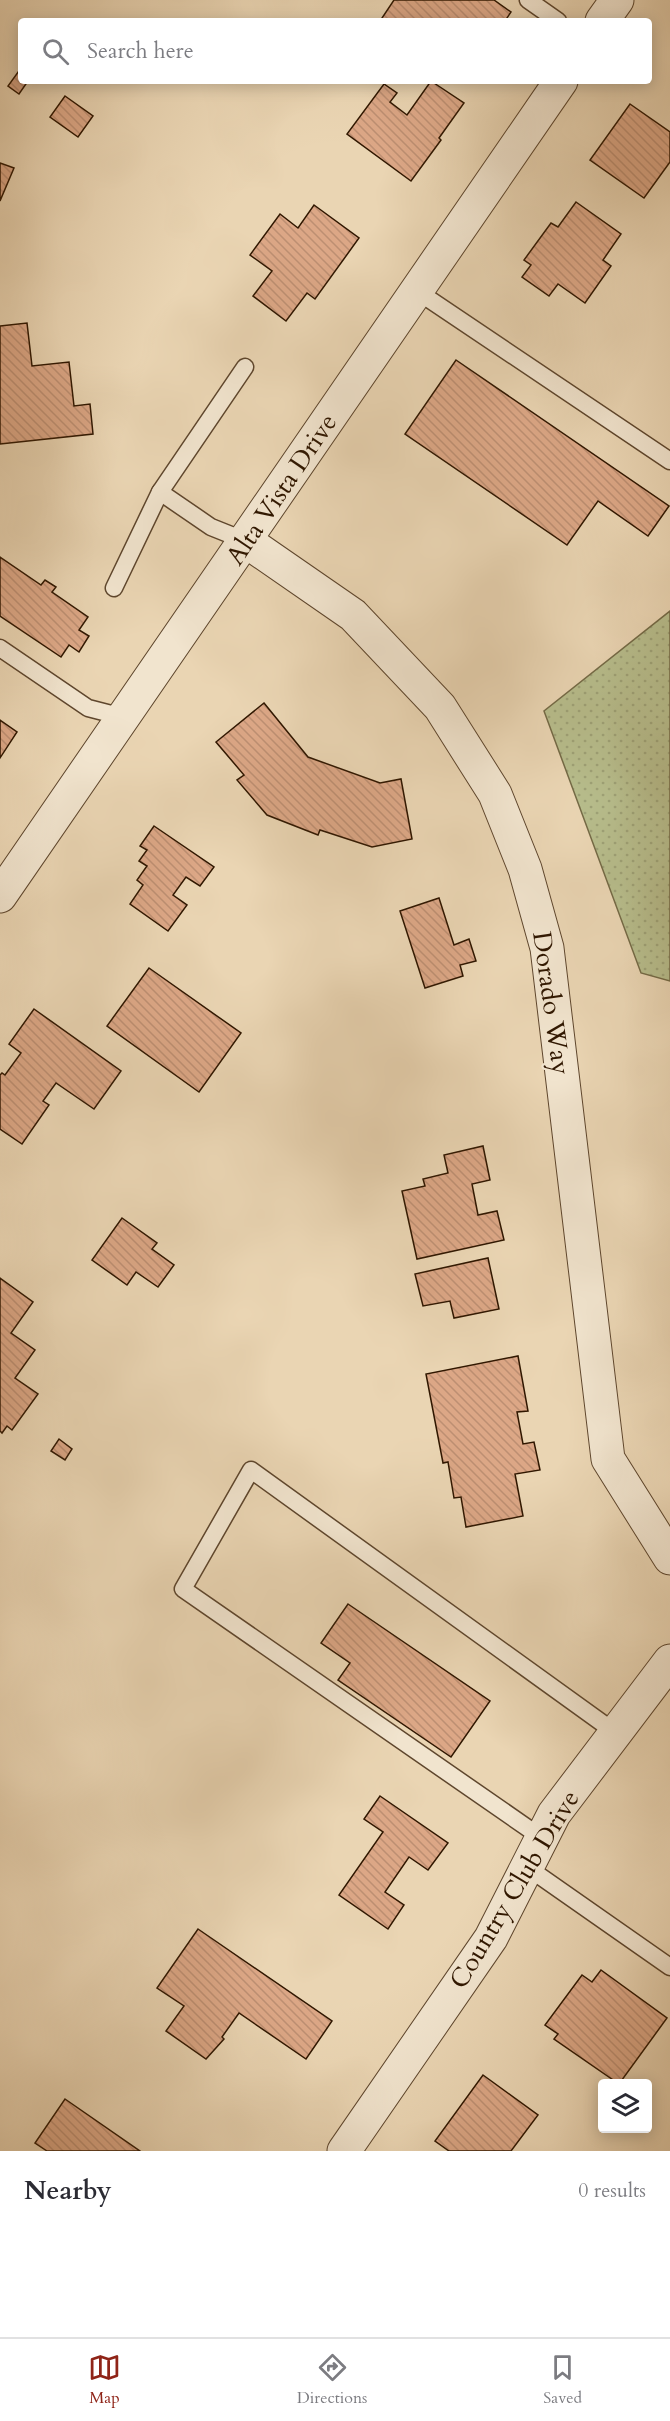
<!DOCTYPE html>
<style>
:root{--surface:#fff;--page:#f2f2f3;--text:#2b2b33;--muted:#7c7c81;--line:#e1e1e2;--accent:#8f2418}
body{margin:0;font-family:Cardo,serif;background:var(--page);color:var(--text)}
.controls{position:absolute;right:18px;bottom:18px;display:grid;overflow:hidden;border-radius:6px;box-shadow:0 3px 15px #0003}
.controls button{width:54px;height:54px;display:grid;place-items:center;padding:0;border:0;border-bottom:2px solid var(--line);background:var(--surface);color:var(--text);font:30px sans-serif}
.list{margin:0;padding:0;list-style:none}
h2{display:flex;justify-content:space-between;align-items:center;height:78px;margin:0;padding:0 24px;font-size:26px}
h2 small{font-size:20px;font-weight:400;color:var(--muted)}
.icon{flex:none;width:33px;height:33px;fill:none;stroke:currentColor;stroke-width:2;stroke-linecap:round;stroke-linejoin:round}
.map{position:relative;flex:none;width:670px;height:2151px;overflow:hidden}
.search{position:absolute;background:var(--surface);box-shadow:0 3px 15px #0003;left:18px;right:18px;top:18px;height:66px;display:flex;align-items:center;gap:15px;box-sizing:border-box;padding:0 21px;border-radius:6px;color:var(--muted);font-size:22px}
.sheet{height:186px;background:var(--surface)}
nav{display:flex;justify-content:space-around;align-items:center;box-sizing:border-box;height:84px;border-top:2px solid var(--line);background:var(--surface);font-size:16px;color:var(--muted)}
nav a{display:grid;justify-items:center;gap:3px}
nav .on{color:var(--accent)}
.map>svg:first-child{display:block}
</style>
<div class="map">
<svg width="670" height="2151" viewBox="0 0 670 2151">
<defs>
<pattern id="park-dots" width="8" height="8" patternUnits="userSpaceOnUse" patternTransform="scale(1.5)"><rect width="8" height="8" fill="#b7bd8c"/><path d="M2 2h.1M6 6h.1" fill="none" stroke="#9ea277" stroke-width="1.8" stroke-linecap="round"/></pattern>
<pattern id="building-back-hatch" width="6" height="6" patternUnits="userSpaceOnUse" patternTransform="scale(1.5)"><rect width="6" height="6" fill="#dca786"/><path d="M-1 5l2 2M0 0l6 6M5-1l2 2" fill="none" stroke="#bd8f72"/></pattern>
</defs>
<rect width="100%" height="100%" fill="#ead5b3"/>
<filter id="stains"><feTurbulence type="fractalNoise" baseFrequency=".00333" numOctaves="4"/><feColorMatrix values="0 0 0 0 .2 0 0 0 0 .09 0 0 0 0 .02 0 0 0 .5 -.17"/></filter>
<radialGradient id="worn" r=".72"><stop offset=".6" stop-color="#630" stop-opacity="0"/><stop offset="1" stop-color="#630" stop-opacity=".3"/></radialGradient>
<polygon fill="url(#park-dots)" stroke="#746a46" stroke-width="1.5" points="670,611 670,981 641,973 544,711"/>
<g fill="url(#building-back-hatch)" stroke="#301700" stroke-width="1.5">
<polygon points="394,0 494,0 511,12 505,21 380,21"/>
<polygon points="21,68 21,81 28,81 19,94 8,86"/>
<polygon points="431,81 464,103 439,138 441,140 411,181 347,134 384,84 397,93 390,102 407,115"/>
<polygon points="65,96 93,116 78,137 50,117"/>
<polygon points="630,104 670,132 670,162 644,198 590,160"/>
<polygon points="0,163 14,168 0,201"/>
<polygon points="576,202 621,234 603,260 611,266 585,303 558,284 549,296 522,277 531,265 524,260 551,223 558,227"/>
<polygon points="314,205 359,238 315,299 307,293 286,321 253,296 272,271 250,255 280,214 298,228"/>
<polygon points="27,323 32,366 69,362 74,406 90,404 93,434 0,444 0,326"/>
<polygon points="456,360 669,506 648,536 598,501 567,545 405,434"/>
<polygon points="0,557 41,585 45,580 56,587 52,592 88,617 79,630 89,636 79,652 69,645 61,657 0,616"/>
<polygon points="264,703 308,757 380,783 401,779 412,839 372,847 320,830 318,835 267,815 237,780 244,775 216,742"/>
<polygon points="0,720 17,732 0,758"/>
<polygon points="154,826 214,867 200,886 186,877 173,895 187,905 168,931 130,904 143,885 137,880 147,866 139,861 147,850 140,846"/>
<polygon points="439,898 454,945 469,939 476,961 460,965 463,976 425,988 400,911"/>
<polygon points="149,968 241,1033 199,1092 107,1026"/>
<polygon points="34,1009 121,1071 94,1109 56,1083 43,1101 49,1105 22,1144 0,1129 0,1075 2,1073 5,1075 21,1053 9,1044"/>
<polygon points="483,1146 490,1180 472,1184 478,1215 497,1211 504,1240 417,1259 402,1191 425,1186 423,1179 448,1173 444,1155"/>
<polygon points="122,1218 157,1243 152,1249 174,1265 158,1287 136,1272 127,1285 92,1260"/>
<polygon points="488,1258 499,1309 454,1318 450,1301 423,1306 415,1274"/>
<polygon points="0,1278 33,1302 11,1333 35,1350 15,1378 38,1394 12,1430 7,1426 2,1433 0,1431"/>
<polygon points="518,1356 528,1411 517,1412 523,1444 534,1442 540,1470 515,1474 523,1516 466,1527 461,1497 454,1498 448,1462 443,1463 426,1374"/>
<polygon points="59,1439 72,1449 65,1460 51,1451"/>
<polygon points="348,1604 490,1701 451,1757 338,1680 350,1663 321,1643"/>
<polygon points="380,1796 448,1843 428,1870 409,1857 385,1892 404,1905 388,1929 339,1895 383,1832 364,1819"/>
<polygon points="198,1929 332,2021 306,2059 239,2013 222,2037 224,2039 206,2059 166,2031 184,2006 157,1988"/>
<polygon points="601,1970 667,2018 619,2084 554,2039 558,2034 545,2025 582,1975 592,1982"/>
<polygon points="483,2075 538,2115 511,2151 449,2151 435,2141"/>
<polygon points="65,2099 140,2151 47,2151 35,2143"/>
</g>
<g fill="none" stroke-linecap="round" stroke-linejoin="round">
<defs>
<g id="service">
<polyline points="528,0 558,21"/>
<polyline points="417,291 670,461"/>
<polyline points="245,367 160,492 211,527 246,541"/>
<polyline points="114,588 160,492"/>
<polyline points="0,648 88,708 123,717"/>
<polyline points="542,1838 183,1589 251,1470 616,1733"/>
<polyline points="527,1867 670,1967"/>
</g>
<g id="minor">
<polyline points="602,21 617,0"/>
<polyline points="246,541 353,615 440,707 495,794 525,869 547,948 608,1459 670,1558"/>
<polyline points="0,896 561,81"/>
</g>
<polyline id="tertiary" points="344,2151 491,1938 554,1814 670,1661"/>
</defs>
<use href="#service" stroke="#5e462d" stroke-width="19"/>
<use href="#minor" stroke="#5e462d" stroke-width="35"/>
<use href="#tertiary" stroke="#5e462d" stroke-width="35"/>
<use href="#service" stroke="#f1e4ce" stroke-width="16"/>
<use href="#minor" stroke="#f1e4ce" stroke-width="33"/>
<use href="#tertiary" stroke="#f1e4ce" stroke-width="33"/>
</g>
<g text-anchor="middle" stroke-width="4.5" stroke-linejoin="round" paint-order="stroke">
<g font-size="26" fill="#301700" stroke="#f1e4ce">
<text transform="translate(281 489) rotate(-56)" y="9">Alta Vista Drive</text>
<text transform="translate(552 1003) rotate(82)" y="9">Dorado Way</text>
<text transform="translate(514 1889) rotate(-59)" y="9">Country Club Drive</text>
</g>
</g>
<rect width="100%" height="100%" filter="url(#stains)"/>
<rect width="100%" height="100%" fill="url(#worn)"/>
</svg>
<div class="controls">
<button><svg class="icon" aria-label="layers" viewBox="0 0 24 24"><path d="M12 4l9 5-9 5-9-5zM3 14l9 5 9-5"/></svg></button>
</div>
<div class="search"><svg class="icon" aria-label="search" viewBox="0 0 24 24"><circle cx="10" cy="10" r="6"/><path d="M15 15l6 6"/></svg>Search here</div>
</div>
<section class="sheet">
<h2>Nearby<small>0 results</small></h2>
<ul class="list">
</ul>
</section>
<nav>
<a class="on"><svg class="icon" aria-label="map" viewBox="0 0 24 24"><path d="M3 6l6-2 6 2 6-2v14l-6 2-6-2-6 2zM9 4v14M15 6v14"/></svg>Map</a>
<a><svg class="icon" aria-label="directions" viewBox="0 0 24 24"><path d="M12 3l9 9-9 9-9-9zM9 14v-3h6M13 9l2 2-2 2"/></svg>Directions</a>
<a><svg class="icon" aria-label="saved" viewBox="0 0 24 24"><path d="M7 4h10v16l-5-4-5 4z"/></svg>Saved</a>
</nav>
